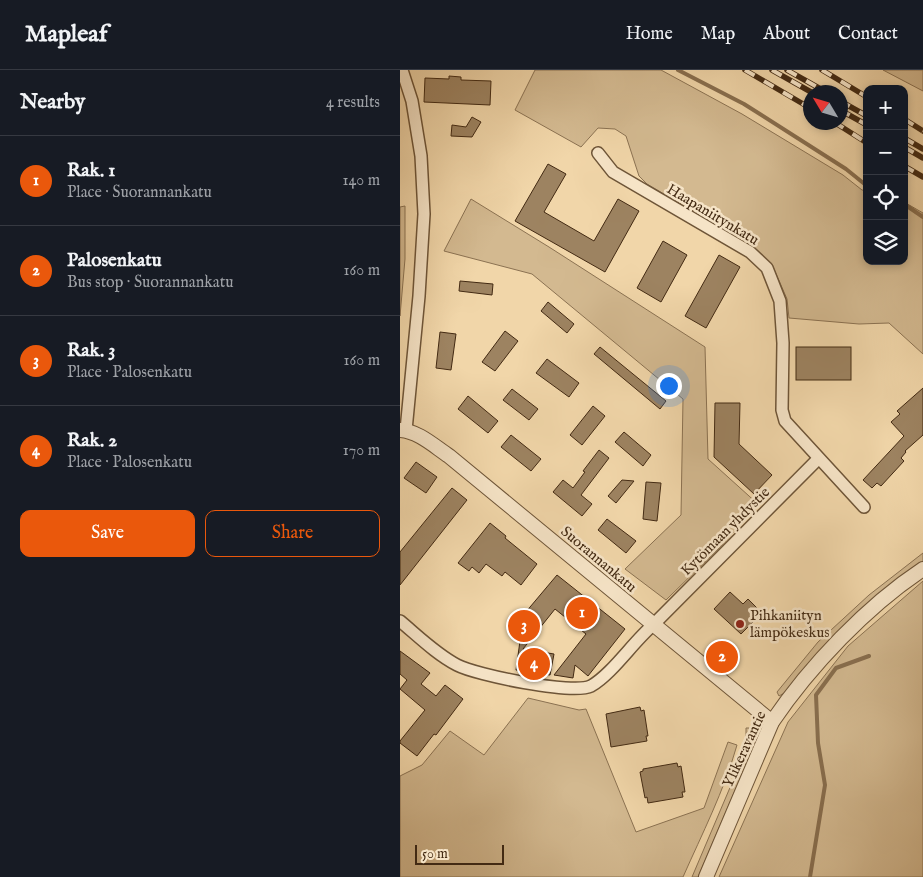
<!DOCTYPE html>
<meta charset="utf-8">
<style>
:root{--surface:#171b24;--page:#242831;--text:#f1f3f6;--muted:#9ea1a6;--line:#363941;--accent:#ea580c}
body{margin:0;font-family:"IM FELL English",serif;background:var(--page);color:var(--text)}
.controls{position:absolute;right:15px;top:15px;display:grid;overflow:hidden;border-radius:10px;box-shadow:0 2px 8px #0003}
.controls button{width:45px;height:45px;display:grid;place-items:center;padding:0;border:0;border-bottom:1px solid var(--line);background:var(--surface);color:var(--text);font:25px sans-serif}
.compass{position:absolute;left:403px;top:15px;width:45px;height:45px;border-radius:50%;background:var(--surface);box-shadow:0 2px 8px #0003;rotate:308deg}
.scale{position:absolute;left:15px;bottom:12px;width:89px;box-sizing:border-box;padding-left:5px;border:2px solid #432a13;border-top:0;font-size:14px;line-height:18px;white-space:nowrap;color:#432a13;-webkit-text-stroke:4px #f6e4c7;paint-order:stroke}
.you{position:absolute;left:268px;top:315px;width:18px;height:18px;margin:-12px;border:4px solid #fff;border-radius:50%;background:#1a73e8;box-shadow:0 0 0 8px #1a73e833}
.badge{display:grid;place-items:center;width:32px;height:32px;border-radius:50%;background:var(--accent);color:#fff;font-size:16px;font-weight:700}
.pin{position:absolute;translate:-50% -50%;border:2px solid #fff;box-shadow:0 1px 5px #0006}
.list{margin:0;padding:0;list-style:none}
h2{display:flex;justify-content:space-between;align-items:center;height:65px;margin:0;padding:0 20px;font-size:21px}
h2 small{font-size:16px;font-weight:400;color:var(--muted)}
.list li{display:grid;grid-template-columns:32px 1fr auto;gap:15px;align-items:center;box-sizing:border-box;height:90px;padding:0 20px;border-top:1px solid var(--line)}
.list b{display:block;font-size:19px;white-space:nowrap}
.list p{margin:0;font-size:16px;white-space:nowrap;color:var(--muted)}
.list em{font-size:16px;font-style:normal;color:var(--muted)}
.actions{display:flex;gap:10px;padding:15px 20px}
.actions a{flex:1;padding:11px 0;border:1px solid var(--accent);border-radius:10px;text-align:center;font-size:18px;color:var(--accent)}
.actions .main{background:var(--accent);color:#fff}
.icon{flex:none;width:28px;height:28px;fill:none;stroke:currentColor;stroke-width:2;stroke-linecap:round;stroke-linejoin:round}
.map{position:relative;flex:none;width:523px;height:807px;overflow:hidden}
header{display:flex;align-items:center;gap:30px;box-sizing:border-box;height:70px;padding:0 25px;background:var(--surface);border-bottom:1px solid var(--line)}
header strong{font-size:24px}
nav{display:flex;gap:28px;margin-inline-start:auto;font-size:18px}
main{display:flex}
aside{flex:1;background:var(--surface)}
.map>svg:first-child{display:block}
</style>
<header>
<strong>Mapleaf</strong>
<nav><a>Home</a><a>Map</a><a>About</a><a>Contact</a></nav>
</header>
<main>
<aside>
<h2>Nearby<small>4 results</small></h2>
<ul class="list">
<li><span class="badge">1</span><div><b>Rak. 1</b><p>Place · Suorannankatu</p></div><em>140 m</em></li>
<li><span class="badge">2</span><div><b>Palosenkatu</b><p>Bus stop · Suorannankatu</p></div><em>160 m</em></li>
<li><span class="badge">3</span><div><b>Rak. 3</b><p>Place · Palosenkatu</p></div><em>160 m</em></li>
<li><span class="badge">4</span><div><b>Rak. 2</b><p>Place · Palosenkatu</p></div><em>170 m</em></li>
</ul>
<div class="actions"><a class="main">Save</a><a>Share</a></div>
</aside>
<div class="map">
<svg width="523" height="807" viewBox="0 0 523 807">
<rect width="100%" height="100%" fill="#f1d6a9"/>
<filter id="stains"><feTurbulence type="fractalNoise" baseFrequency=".004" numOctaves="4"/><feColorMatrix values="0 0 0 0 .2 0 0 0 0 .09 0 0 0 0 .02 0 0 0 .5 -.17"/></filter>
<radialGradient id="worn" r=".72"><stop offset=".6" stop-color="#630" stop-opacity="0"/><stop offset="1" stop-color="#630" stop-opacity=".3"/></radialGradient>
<g fill="#d3b990" stroke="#8b7252">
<polygon points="135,0 261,0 342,44 443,105 462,120 467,121 467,191 504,191 504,132 523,143 523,284 489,253 459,254 389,248 387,229 373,197 334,165 247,114 239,106 226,66 215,59 198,58 181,77 115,40"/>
<polygon points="483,0 523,0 523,21"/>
<polygon points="71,129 149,177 305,277 308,389 359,435 318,479 266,530 225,499 281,445 283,329 132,204 44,181"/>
<polygon points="5,136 5,189 0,246 0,137"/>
<polygon points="523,483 523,493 388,621 379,626 377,622 418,572 469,525"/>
<polygon points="523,511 523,807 319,807 388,652 448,576"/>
<path d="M 128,628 L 179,640 L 186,639 L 236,762 L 304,738 L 328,672 L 337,675 C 324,721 302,764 283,807 L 0,807 L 0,706 L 22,695 L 50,661 L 84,685 Z"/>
<polygon points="346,658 351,658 350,674 345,697 298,807 292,807 340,694 346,670"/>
</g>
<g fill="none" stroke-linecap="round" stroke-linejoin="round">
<g stroke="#886e4e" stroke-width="4">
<polyline points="278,0 344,34 446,99 467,116"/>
<polyline points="504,134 523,147"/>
<polyline points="410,807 425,715 418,673 416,625 436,598 469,586"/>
</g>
</g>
<g fill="#9d8361" stroke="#432a13">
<polygon points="49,6 61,7 61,10 91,11 90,35 24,32 25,8 49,9"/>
<polygon points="72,47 81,52 72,67 51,66 52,55 66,57"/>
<polygon points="148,94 166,104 144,142 194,171 218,129 239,141 205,202 115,151"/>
<polygon points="263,171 287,185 261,232 237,218"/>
<polygon points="319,185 340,197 306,258 285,246"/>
<polygon points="60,211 93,214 92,225 59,221"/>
<polygon points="148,232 174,254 167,263 141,241"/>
<polygon points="105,261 118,271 95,301 82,292"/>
<polygon points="40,262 56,264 51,300 36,298"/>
<polygon points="200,277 266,331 260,339 194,284"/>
<rect x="396" y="277" width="55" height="33"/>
<polygon points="147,289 179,313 169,327 136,303"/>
<polygon points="523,318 523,365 505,381 506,382 501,388 504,391 481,416 477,413 472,418 463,410 504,366 491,352 500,344 497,341"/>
<polygon points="112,319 138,339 129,350 103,330"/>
<polygon points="68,326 98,351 88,363 58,339"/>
<polygon points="315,333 340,333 339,374 372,405 354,424 314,387"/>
<polygon points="193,336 205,346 182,375 170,365"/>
<polygon points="224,362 251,385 243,396 215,372"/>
<polygon points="111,365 141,389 131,401 101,377"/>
<polygon points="199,380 209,388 181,425 192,434 182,446 153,422 163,410 173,418 185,402 183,401"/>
<polygon points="16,392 37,407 26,423 4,408"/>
<polygon points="222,410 234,411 216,433 208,426"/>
<polygon points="246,412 261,413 257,451 243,449"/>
<polygon points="52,418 67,430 0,515 0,482"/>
<polygon points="207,449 236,471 226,483 198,460"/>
<polygon points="90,453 106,466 105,468 137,494 121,515 105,502 102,506 86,494 79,503 72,497 69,501 58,493"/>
<polygon points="157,505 225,559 188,606 175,595 173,608 154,605 186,564 155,539 123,579 154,584 150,605 116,600 120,571 109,562"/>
<polygon points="330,522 343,534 348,529 362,543 341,564 314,539"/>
<polygon points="0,581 30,603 21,614 36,626 45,615 63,629 36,665 34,664 17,686 0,673 0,671 25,640 0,619 7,610 0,604"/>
<polygon points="240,637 241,641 244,640 248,666 246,666 247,671 211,677 206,644"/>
<polygon points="277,693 278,697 281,696 285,722 282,722 283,727 248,733 247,727 245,728 240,702 243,701 243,699"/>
</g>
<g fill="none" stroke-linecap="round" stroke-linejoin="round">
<defs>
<g id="minor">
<polyline points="2,0 12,31 21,86 24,144 19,226 6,360"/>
<polyline points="198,83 213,102 350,182 367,198 380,231 383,273 382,340 385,351 464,437"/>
<path d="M 0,551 C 18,566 36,584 57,595 C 76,605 173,625 191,616 C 212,604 233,572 253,555 L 418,389"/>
</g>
<g id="tertiary">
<path d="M 0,360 C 18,361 34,376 49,386 L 372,652"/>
<path d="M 306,807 L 372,652 C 410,596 467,536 523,499"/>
</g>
</defs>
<use href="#minor" stroke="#6e5538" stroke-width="14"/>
<use href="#tertiary" stroke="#6e5538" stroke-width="16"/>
<use href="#minor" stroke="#f6e4c7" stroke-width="11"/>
<use href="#tertiary" stroke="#f6e4c7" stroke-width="14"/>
<defs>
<g id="rail">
<polyline points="345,0 410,38"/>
<polyline points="372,0 411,22"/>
<polyline points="387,0 426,22"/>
<polyline points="422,0 467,27"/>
<polyline points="440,31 467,46"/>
<polyline points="440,40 467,55"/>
<polyline points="504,49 523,61"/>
<polyline points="434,52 467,73"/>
<polyline points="504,68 523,79"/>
<polyline points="504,77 523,88"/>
<polyline points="504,96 523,107"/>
</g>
</defs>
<use href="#rail" stroke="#432a13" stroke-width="5.5"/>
<use href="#rail" stroke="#f6e4c7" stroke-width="4" stroke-dasharray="11" stroke-linecap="butt"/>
</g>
<circle fill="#8f2418" stroke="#f6e4c7" stroke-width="2" cx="340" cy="554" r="5"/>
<g text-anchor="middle" stroke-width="5" stroke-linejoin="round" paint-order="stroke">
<g font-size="15" fill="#432a13" stroke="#f6e4c7">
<text transform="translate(313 144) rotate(31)" y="5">Haapaniitynkatu</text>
<text transform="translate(325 461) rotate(-45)" y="5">Kytömaan yhdystie</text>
<text transform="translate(199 489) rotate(40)" y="5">Suorannankatu</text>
<text transform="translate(344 679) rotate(-65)" y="5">Ylikeravantie</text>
</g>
<g font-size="15" fill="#432a13" stroke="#f6e4c7" text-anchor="start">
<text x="350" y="550">Pihkaniityn<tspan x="350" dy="17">lämpökeskus</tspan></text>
</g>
</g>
<rect width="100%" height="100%" filter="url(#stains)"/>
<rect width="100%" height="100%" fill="url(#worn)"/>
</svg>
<div class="controls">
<button>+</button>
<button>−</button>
<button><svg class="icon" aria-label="locate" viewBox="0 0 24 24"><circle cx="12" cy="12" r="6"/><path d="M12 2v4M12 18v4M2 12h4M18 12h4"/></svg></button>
<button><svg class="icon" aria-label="layers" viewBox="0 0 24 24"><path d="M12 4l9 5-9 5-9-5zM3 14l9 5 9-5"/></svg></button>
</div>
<svg class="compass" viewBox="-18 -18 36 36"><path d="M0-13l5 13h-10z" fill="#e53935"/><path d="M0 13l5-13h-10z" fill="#9ea1a6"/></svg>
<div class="scale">50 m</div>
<div class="you"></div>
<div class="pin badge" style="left:182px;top:543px">1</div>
<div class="pin badge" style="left:322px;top:587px">2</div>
<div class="pin badge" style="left:124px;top:556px">3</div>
<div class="pin badge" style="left:134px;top:594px">4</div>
</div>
</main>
